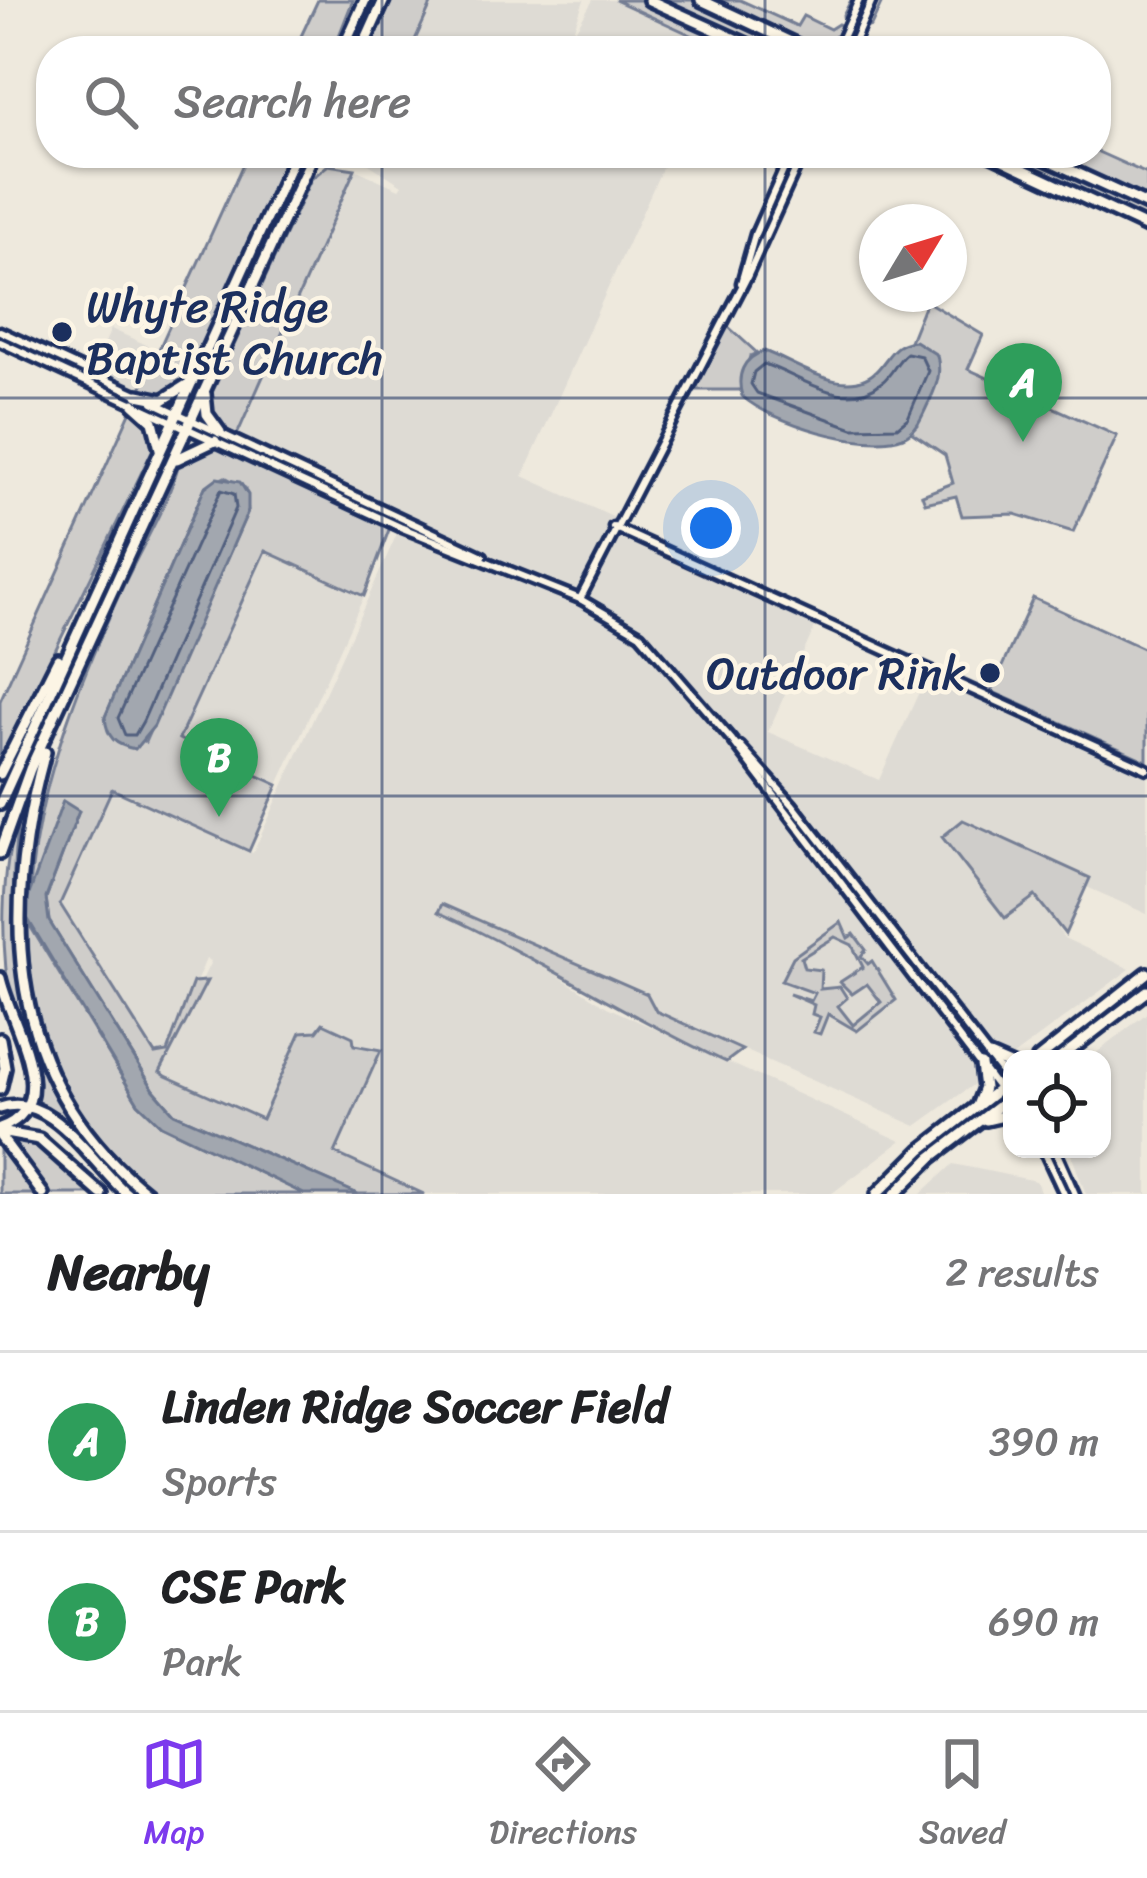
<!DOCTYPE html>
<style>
:root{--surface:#fff;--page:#f2f2f2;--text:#202124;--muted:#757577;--line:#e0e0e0;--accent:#7c3aed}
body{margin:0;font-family:Sriracha,sans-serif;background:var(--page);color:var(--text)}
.controls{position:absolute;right:36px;bottom:36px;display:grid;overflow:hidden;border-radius:24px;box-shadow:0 3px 9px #0004}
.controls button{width:108px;height:108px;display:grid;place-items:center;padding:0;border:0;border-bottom:3px solid var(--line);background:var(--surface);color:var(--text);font:60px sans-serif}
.compass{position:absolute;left:859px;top:204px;width:108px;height:108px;border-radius:50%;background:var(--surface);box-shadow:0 3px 9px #0004;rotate:52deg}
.you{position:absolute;left:711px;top:528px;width:42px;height:42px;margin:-30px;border:9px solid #fff;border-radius:50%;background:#1a73e8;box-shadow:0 0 0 18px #1a73e833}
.badge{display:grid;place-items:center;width:78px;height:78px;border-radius:50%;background:var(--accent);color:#fff;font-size:39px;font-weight:700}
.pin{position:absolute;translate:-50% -99px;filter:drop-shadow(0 3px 6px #0008)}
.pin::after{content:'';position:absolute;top:63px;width:42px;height:36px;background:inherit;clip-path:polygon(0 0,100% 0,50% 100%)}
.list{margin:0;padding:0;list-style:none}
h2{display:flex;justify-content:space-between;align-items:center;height:156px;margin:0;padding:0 48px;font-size:51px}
h2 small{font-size:39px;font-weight:400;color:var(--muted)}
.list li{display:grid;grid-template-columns:78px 1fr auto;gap:36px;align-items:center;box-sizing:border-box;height:180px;padding:0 48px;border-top:3px solid var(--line)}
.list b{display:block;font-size:45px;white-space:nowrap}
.list p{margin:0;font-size:39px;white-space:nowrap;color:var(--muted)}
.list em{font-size:39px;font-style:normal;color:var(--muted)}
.icon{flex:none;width:66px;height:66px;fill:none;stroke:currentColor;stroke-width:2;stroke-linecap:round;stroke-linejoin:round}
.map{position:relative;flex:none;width:1147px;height:1194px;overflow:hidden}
.search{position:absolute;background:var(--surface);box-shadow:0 3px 9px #0004;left:36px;right:36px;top:36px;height:132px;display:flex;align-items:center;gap:30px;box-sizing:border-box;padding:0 42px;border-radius:48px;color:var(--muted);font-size:45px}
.sheet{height:516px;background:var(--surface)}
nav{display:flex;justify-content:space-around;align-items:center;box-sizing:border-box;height:168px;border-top:3px solid var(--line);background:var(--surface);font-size:33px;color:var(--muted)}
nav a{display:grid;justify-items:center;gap:6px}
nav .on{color:var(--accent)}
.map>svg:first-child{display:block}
</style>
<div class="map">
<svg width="1147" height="1194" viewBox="0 0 1147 1194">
<rect width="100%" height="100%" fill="#eee9dd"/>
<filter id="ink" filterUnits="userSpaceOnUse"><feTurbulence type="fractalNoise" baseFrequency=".00833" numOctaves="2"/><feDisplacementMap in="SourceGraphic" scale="24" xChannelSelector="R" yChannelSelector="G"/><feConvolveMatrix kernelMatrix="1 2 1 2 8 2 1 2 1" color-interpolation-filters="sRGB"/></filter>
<g filter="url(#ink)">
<g fill="#dedbd4">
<polygon points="433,0 584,0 570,39 593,0 615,0 726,51 410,51"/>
<polygon points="367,153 669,153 523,476 617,519 614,527 818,620 768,732 879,780 929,670 1147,769 1147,914 1087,887 1090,878 942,837 1005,918 1035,895 1064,938 1130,969 1001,1065 981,1065 984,1077 916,1126 656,1011 647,994 443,904 439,912 506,943 607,1007 901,1141 831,1194 424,1194 159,1072 211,961 206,959 166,1053 155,1054 60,904 112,788 253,853 400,527 474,547 235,439 355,169 399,189 402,185 364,161"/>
<polygon points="111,329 158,350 138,395 91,374"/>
<polygon points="265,550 364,596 278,785 179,739"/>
<polygon points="1147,1013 1147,1194 1086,1194 1069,1149 1102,1149 1102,1059 1089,1059"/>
<polygon points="953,1164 1036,1181 1041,1194 921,1194"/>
</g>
<g fill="#cfcdca" stroke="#757e94" stroke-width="3" fill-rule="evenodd">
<polygon points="318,0 353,0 333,51 294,51"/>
<polygon points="392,0 433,0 410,51 369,51"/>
<polygon points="615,0 740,0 797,26 803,16 830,29 838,24 846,28 843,16 851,0 883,0 871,26 859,30 855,41 877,51 836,51 839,45 817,51 726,51"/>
<polygon points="1096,151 1147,174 1147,227 988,153"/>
<polygon points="248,153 288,153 184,382 167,397 140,391"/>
<polygon points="301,153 309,153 189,407"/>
<path d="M 328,165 L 355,169 L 237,435 C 217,426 210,419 210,397 L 311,179 Z"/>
<polygon points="926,301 983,335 968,369 1117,436 1073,532 1015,514 962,516 956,496 925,503 922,495 953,483 945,455 911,432 918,425 910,341"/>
<polygon points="722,321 757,353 750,356 740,390 685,390"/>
<path d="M 133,406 C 147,416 158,431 153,449 L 0,764 L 0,701 Z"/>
<polygon points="174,431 29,769 19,769"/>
<path d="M 204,441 L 318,488 L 322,479 L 447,534 L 486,558 L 379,517 L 377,522 L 390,527 L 364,596 L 265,551 L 179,739 L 278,785 L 249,851 L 112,789 L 60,904 L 155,1054 L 167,1052 L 193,982 L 207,981 L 160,1072 L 166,1076 L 262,1119 L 301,1032 L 317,1031 L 323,1023 L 353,1037 L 354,1045 L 381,1050 L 335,1153 L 424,1194 L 358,1194 L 174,1113 L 154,1090 L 49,921 L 46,898 L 79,811 L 27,921 L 138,1103 L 161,1125 L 304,1194 L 156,1194 C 106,1155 72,1110 45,1053 C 0,892 52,742 119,595 C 138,552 167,508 179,463 ZM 225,477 L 245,488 L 248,511 L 145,742 L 105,717 L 205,487 Z"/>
<polygon points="1033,598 1147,650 1147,761 991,691"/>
<polygon points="740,754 761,767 1008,1081 999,1089"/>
<path d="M 19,811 C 0,955 28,1100 143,1194 L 131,1194 L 37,1100 C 40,1068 21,1041 12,1011 C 0,948 0,871 19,811 Z"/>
<polygon points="963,820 1090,878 1065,934 1035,896 1005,918 942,837"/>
<path d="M 442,904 L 647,994 L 656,1011 L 742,1050 L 726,1062 C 628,1017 537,957 438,912 Z"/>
<path d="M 841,922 L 848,938 L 854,934 L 866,950 L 861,956 L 868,964 L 872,961 L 896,1000 L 857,1031 L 828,1014 L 820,1034 L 814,1032 L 820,1017 L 812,1014 L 814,1005 L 789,994 L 811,1001 L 815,993 L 781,981 L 793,957 ZM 835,937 L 852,945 L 863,967 L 840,982 L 852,994 L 867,984 L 881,1002 L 853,1025 L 838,1006 L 847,998 L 840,987 L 820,989 L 821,970 L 804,968 L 801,958 Z"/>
<polygon points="0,1135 41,1143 95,1194 0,1194"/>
</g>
<g fill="#a2a7af" stroke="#6c778f" stroke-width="3">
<path d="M 915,341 L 937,355 C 941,372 938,383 930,400 C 923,413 918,431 903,437 C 866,452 770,422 742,396 C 736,375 743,358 764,351 C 797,363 849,403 879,368 C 891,354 894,343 915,341 Z"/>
<path d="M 217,478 L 240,482 L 248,495 L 248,511 L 154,726 L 135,749 C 115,745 107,738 105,717 L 205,487 Z"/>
<polygon points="63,801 79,811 46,898 49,921 154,1090 174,1113 358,1194 304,1194 161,1125 138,1103 23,911"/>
</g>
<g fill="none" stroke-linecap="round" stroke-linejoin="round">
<g stroke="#515f7e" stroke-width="3">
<path d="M 907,353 L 921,356 L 928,371 L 908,418 L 897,427 L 853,428 L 757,393 L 751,384 L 754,372 L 764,364 C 801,376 845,413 882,382 C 893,374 896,361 907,353 Z"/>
<polygon points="221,490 234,494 236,508 143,721 135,735 125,735 118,718"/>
</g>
<defs>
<g id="minor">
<polyline points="852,46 872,0"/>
<polyline points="836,51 859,0"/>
<polyline points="741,283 755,234 791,153"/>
<polyline points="0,331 141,396"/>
<polyline points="0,342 400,527 580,599 640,634 732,740 1012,1107"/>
<polyline points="153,402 483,556"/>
<polyline points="613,527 1147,769"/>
<polyline points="580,599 748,275 803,153"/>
<polyline points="740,746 793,805 1012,1086"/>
<polyline points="1043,1149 1064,1194"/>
<polyline points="1055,1149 1075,1194"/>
</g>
<g id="major">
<polyline points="649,0 762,51"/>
<polyline points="701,0 810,51"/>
<polyline points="851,47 853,51"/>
<polyline points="342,51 365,0"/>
<polyline points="361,51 384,0"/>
<polyline points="817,51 840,43"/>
<polyline points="988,153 1147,227"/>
<polyline points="1033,153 1147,205"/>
<polyline points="205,394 207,414 220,432"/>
<polyline points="138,395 163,400 193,381"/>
<polyline points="134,404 153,421 160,449"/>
<polyline points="177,459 215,441"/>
<path d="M 45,752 C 0,915 5,1081 148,1194"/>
<polyline points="0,774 58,659"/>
<polyline points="0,804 296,153"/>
<polyline points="0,853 30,769 314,153"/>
<path d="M 0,978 C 10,1024 66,1104 0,1128"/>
<polyline points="0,1039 5,1068 0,1089"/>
<polyline points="989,1056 1012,1066"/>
<polyline points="1038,1059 1147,973"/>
<polyline points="1059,1059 1147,991"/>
<polyline points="977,1106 984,1088 981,1065"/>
<path d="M 0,1108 C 51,1090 91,1163 127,1194"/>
<polyline points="986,1120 1012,1114"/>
<polyline points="0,1132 39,1139 101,1194"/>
<polyline points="0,1136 43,1194"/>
<polyline points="877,1194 921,1150 1012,1079"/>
<polyline points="895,1194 932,1157 1012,1096"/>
</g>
</defs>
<use href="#minor" stroke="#1b2f5e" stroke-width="15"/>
<use href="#major" stroke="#1b2f5e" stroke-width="18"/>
<use href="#minor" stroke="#fcf5e5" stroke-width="6"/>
<use href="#major" stroke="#fcf5e5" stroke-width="9"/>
</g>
</g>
<path fill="none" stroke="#1b2f5e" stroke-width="3" stroke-opacity="0.55" d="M 382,0 L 382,51M 765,0 L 765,51M 382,153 L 382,1194M 765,153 L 765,1194M 0,398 L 1147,398M 0,796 L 1147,796"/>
<g fill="#1b2f5e" stroke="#fcf5e5" stroke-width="4.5">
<circle cx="62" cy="332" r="12"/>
<circle cx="990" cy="673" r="12"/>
</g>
<g text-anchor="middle" stroke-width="9" stroke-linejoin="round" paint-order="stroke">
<g font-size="45" fill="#1b2f5e" stroke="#fcf5e5" text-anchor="start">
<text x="86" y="322">Whyte Ridge<tspan x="86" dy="52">Baptist Church</tspan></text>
<text x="966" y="689" text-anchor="end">Outdoor Rink</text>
</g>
</g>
</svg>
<div class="controls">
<button><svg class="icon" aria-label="locate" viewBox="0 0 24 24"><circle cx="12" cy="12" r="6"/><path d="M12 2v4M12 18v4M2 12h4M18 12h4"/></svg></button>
</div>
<svg class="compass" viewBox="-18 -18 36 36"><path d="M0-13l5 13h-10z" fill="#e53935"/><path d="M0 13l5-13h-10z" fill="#757577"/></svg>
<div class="you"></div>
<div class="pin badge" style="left:1023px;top:442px;background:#2e9e5b">A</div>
<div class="pin badge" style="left:219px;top:817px;background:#2e9e5b">B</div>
<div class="search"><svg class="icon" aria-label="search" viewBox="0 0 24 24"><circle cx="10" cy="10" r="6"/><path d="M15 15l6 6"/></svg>Search here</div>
</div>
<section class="sheet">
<h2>Nearby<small>2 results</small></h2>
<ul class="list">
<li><span class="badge" style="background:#2e9e5b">A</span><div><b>Linden Ridge Soccer Field</b><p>Sports</p></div><em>390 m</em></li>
<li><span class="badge" style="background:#2e9e5b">B</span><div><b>CSE Park</b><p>Park</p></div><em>690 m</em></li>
</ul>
</section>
<nav>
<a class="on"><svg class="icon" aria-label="map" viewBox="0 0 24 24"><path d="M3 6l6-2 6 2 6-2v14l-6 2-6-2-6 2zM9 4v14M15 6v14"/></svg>Map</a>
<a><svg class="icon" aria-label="directions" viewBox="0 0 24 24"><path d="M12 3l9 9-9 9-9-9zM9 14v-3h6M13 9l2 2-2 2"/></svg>Directions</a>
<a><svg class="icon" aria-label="saved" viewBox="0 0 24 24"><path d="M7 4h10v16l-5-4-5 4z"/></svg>Saved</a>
</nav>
